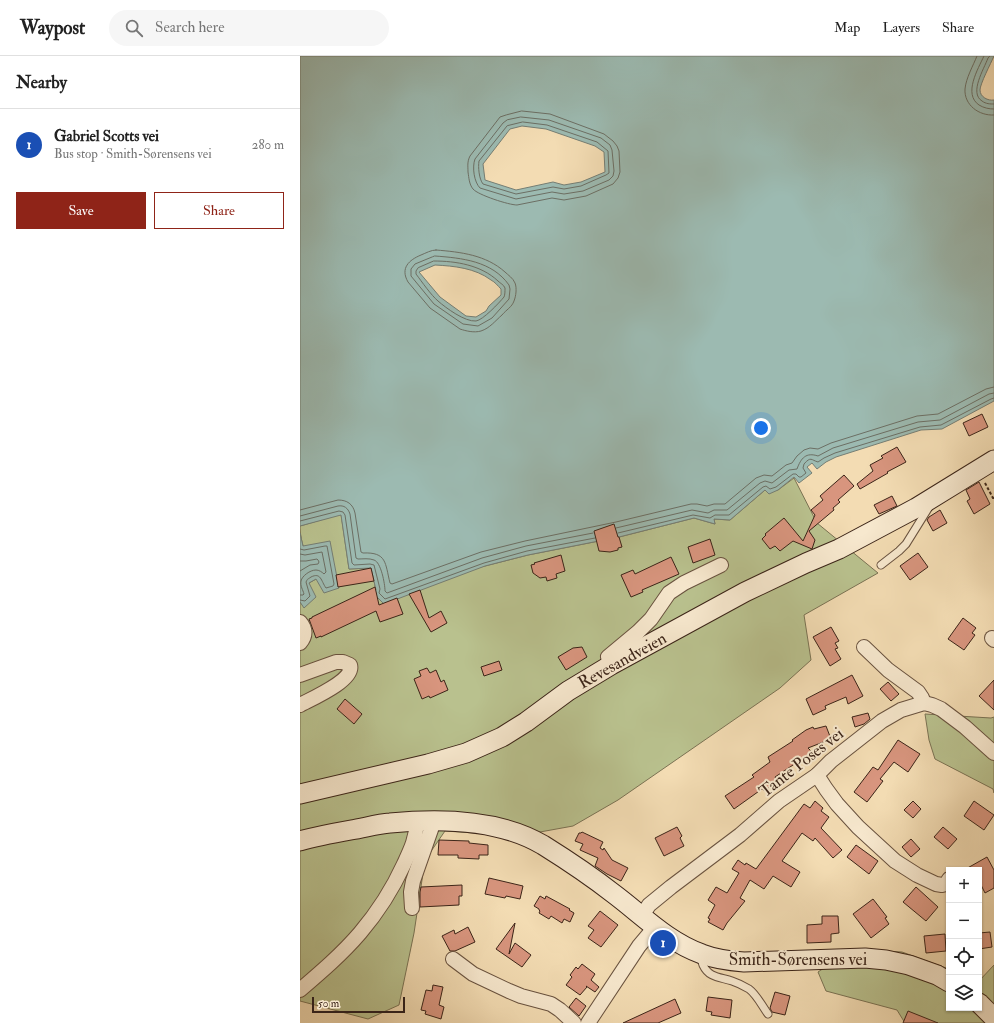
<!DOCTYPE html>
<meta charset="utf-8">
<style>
:root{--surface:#fff;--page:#f6f6f6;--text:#222;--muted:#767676;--line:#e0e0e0;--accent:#8f2418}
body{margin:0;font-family:"IM FELL Double Pica",serif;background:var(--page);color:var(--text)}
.controls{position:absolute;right:12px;bottom:12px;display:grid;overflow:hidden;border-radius:0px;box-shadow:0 1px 3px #0004}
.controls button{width:36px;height:36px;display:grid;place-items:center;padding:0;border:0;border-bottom:1px solid var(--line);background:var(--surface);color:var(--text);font:20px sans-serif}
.scale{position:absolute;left:12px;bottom:10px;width:93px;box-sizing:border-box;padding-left:4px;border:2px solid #3b2418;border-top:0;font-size:11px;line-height:14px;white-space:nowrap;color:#3b2418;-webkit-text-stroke:3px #f7e8ce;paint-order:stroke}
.you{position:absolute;left:461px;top:372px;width:14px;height:14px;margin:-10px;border:3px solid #fff;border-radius:50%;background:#1a73e8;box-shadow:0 0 0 6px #1a73e833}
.badge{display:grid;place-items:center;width:26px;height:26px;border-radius:50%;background:var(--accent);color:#fff;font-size:13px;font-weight:700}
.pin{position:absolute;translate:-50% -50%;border:2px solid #fff;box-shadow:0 1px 4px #0006}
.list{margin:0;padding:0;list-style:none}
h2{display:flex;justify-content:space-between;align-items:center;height:52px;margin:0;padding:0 16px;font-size:17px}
h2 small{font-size:13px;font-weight:400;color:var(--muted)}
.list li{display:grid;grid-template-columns:26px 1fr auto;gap:12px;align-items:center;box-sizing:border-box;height:72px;padding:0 16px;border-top:1px solid var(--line)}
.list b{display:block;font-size:15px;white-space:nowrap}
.list p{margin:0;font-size:13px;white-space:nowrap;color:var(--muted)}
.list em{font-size:13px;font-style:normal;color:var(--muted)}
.actions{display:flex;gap:8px;padding:12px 16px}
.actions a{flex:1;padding:9px 0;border:1px solid var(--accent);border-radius:0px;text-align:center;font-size:14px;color:var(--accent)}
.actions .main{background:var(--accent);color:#fff}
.icon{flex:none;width:22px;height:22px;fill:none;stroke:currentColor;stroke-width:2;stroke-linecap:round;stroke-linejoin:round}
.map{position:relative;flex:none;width:694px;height:967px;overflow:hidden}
header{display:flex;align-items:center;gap:24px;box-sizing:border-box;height:56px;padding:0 20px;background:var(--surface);border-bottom:1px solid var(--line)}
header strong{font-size:19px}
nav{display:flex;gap:22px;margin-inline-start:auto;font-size:14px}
.search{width:280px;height:36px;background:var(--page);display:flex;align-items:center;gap:10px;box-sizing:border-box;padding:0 14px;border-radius:22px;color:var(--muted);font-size:15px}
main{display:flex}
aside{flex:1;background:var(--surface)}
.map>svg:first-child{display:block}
</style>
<header>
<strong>Waypost</strong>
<div class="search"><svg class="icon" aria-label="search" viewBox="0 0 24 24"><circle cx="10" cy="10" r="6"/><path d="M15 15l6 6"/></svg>Search here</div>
<nav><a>Map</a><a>Layers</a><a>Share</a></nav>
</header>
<main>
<aside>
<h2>Nearby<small></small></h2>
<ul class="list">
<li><span class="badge" style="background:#1a4fb4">1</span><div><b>Gabriel Scotts vei</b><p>Bus stop · Smith-Sørensens vei</p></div><em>280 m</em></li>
</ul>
<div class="actions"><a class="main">Save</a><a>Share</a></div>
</aside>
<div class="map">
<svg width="694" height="967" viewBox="0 0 694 967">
<rect width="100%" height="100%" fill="#f3dcb3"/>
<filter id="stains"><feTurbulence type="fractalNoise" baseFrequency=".005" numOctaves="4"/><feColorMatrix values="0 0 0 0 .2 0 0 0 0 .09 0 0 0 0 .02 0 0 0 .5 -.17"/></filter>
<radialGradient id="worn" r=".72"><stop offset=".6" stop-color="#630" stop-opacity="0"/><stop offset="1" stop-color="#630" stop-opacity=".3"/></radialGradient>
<g fill="#b9c18e" stroke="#7a7253">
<path d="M 494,422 L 517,467 L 578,517 L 504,559 L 511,604 L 480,632 L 318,744 L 273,770 L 218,780 L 145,775 L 125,804 L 114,877 L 99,949 L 68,963 L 0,945 L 0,546 L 4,551 L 9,527 L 16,523 C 9,506 0,489 0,470 L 41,458 L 49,513 L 71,512 L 76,534 L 72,535 L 185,510 L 228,499 L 319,481 L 394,462 L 415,468 L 414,463 L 430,464 L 465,434 L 478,434 Z"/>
<polygon points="625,658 691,662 694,661 694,737 693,733 635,703 629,684"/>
<polygon points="553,893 602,896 649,913 649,952 679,952 679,925 694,909 694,967 605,967 597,954 526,935 518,916"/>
</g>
<g fill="#9cbab1" stroke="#757e74" fill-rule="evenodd">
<path d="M 0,0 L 694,0 C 691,7 680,28 680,34 C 680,41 688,45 694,44 L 694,345 L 642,373 L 621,374 L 536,401 L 526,406 L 517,413 L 512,407 L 507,411 L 512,417 L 499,427 L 494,421 L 478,434 L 469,438 L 465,434 L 430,464 L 414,463 L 415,468 L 394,462 L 319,481 L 228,499 L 185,510 L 84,548 L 71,535 L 76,534 L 71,512 L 49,513 L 41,459 L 0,470 ZM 222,70 L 246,73 L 295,90 L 304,96 L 305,116 L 281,126 L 264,129 L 253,126 L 216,134 L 185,124 L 183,108 L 210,73 ZM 135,209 C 154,210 175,212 191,224 C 195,226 198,230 201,233 L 201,239 L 189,250 L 186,255 L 176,261 L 166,260 L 140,241 L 119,216 Z"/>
<polygon points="0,477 3,490 30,485 39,532 24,537 16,523 9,527 16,541 4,552 0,546"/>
</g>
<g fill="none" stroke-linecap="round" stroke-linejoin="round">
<g stroke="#6c6f64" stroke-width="1">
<path d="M 677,0 C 673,10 666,22 665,33 C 664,49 679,60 694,59"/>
<path d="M 684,0 C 678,13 663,38 679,49 C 684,52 689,53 694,53"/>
<path d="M 690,0 L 688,2 C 684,13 669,37 682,45 C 686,48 690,48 694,48"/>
<path d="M 222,55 L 250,58 L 304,78 L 313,85 L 317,90 L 319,95 L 320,116 L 318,122 L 313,128 L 286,140 L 264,144 L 252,142 L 217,149 C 209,149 178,139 173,133 C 169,128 169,122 168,116 C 168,110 167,106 170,100 L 200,61 L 206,59 Z"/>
<path d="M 221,61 L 249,64 L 301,82 L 310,89 L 312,94 L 314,115 L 313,120 L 309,124 L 283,135 L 264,138 L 252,136 L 216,143 L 180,132 C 174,126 172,111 175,103 L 203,67 L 207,64 Z"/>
<path d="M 223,66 L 247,69 L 297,86 L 308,95 L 309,117 L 306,119 L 281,130 L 264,133 L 253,131 L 216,138 L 183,128 C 179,123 178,111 179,105 L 207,70 Z"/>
<path d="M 136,194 C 161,196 186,199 205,216 C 208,219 213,222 215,227 C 217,232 216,240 214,245 C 212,251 206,254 202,259 C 195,265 190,272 181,275 C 174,277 166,275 160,273 L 130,252 L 108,226 C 100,212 109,204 121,199 C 126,197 131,194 136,194 Z"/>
<path d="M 135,200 C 162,202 192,205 209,229 L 210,233 L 209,243 L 192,262 L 178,270 L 163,268 L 134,248 L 111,220 L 111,213 L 115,208 L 132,201 Z"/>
<path d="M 134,205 C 156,205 181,209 198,225 C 200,227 204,229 205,232 C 205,235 205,239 204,241 C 199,247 183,264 176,265 C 165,266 146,252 138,245 C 131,239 122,226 116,218 L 116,215 L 118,212 Z"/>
<path d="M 0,454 L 38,444 C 47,444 53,448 55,457 L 61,496 L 63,497 C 87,496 85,507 90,527 L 92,528 L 181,496 L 225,485 L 316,466 L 391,448 L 397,448 L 407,450 L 414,448 L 425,448 L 456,422 L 464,419 L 472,420 L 486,409 L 492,407 L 497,400 L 504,394 L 510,392 L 518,393 L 531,387 L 617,360 L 638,358 L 686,333 L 694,331"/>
<path d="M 0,460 L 38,450 C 44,449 48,452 50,458 L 56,502 L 58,503 C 63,503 69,502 74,504 C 81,506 85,528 85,535 L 87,537 L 182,502 L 226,490 L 293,477"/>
<polyline points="0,465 39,455 43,456 45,459 52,507 54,509 70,508 74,509 80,533 79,537 85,543 184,507 227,495 295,482"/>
<path d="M 316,472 L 392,454 L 408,457 L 414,454 L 427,454 L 460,427 L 465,425 L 472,427 L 489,414 L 497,413 C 501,402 506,396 518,400 L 533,392 L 618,366 L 640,364 L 689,338 L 694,337"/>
<path d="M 318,477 L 393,459 L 410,462 L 415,459 L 429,459 L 463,431 L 466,430 L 470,433 L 476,431 L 493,418 L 496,418 L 499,421 L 501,421 L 506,417 L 503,412 L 504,408 C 511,400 511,404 518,406 L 524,402 L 535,397 L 620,371 L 641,369 L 691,343 L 694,342"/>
<path d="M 0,493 L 4,494 L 25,490 L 27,490 L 34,528 L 33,530 L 26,532 C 21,525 21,516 11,521 C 7,524 8,522 6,526 L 10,540 L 5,545 L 0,544"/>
<path d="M 0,498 L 5,499 L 22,496 L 26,516 L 24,518 C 22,516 19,514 16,514 C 10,514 2,520 1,525 C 0,530 3,534 4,538 L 3,539 L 0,539"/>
<polyline points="0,505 6,505 17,503 18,504 19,506 18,508 10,509 0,515"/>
</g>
</g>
<g fill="#d8957e" stroke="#3b2418">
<polygon points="682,358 688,371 669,380 663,367"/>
<polygon points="597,391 606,406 587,416 588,417 560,433 557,428 573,415 570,409 583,402 581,400"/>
<polygon points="544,419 554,430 538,444 540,446 533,452 534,454 509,475 515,484 512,493 493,485 480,495 475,490 470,493 462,483 466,479 465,478 484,462 503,485 515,459 511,454 523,444 520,440"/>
<polygon points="679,426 690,448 674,458 667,445 670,443 666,434"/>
<polygon points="592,440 597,450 579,458 574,449"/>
<polygon points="640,454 647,467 633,475 627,464 629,461"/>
<polygon points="314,468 318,481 319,481 322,491 318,492 318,494 310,496 299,495 294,475"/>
<polygon points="410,483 415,499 393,507 388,491"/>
<polygon points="618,497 628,511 610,524 600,510"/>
<polygon points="261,499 265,515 256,518 257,522 247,525 246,521 240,522 233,517 231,509 235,508 234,507"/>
<polygon points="371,501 379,518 342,534 343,536 331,541 321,519 333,514 335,518"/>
<polygon points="71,512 74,525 38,531 36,519"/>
<polygon points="75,531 79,549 97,542 103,558 80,566 76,555 21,581 21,580 16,582 9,563 12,562 12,561"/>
<polygon points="120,534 129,562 141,555 147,567 131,576 109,538"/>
<polygon points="663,562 676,572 672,577 675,579 664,594 648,583"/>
<polygon points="531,571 539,585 535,587 538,592 535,593 541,603 530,610 513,581"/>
<polygon points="282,591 287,601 266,614 258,601 273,592"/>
<polygon points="199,605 202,614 184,620 181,611"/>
<polygon points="127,612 130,617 136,614 141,626 144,624 148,634 130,642 129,640 122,643 114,623 121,620 119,615"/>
<polygon points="552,619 563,640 548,648 546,641 525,650 526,653 513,659 506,643"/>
<polygon points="694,624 694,654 679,640"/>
<polygon points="588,626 599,638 591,645 580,633"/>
<polygon points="45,643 62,658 54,668 37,653"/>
<polygon points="568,657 570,663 564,668 555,671 552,661"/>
<polygon points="526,670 531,683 508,692 512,696 500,705 499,705 475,721 478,726 464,735 462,733 434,753 425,740 454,721 452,719 470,706 468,701 493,685 492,684 506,674 513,671 514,673"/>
<polygon points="598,684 620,698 608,716 594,706 580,723 583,725 567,746 554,736 573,711 578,714"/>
<polygon points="515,745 523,752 521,755 529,761 521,772 542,794 533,802 515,782 513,785 502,777 482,805 500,816 491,831 473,820 464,833 450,824 440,842 445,845 427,867 423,874 408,866 410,863 408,862 415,849 408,844 416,831 427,837 439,817 432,813 438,804 445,809 446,807 456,813 504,748 510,752"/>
<polygon points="613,745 621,753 613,762 604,754"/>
<polygon points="674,745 694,759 684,774 664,760"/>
<polygon points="377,771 382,780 380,782 384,790 364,800 355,782"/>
<polygon points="643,771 657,783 648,793 634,781"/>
<polygon points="282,776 303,786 300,792 303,794 304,792 312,804 328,812 321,825 307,818 295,810 298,802 280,794 283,788 275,785 279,777 281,777"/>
<polygon points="611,783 620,793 611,801 602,791"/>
<polygon points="139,784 169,785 169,787 188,789 188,799 179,799 179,803 158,802 158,799 138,799"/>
<polygon points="556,789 578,805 569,818 547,801"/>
<polygon points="687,801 694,814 694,832 685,837 679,825 679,814 664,814"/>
<polygon points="189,822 223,830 220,843 206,840 205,842 185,838"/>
<polygon points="162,829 162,840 159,840 159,849 120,851 120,836 121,831"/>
<polygon points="616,831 638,851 626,865 603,846"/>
<polygon points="240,840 245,843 246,840 270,853 269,854 274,857 270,866 264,863 262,867 251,860 249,863 239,857 240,855 239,854 239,853 234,850"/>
<polygon points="573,843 587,861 585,862 589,868 571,882 553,858"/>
<polygon points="300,855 318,869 301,891 288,882 294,874 288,870"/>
<polygon points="522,860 538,860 539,877 531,878 531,886 507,887 507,869 522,868"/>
<polygon points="215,867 209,898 215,887 231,899 222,911 196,893"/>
<polygon points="168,871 175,886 155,895 150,895 142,880 154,874 155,878"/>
<polygon points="690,876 692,891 679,893 679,877"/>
<polygon points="645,878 646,895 626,897 624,880"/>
<polygon points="282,908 295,918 291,924 299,931 295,936 286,930 287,931 280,939 266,929 272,921 270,919 276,911 278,913"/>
<polygon points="133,929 143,931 139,949 144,951 141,963 125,958 126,955 121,954 126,934 132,935"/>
<polygon points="475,936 490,940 485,959 472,956 470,952"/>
<polygon points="408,941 432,944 430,962 411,959 412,956 406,955"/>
<polygon points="276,942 286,950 279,960 269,951"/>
<polygon points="375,943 381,957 358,967 323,967"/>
<polygon points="608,955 638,967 603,967"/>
</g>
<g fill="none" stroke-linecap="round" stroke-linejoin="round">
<defs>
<g id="lane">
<polyline points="581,509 599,495 606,488 629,451"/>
<path d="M 401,900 C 401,904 402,906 403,909 C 409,922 420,921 432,925 C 438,927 444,930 449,933 C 457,939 462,950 468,958"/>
</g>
<g id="street">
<path d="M 0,566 C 6,573 6,580 0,587"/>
<polyline points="692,582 694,584"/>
<polyline points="564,591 588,614 618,636 622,642 624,647"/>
<polyline points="311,609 308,601 338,576 351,563 369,537 384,527 421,509"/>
<path d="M 0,619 L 36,606 L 43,606 L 50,609 C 55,624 11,643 0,649"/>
<polyline points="517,719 526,733 537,748 558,771 595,805 617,819 636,828 642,829 646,828 649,823"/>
<polyline points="112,852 111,836 113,825 134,765"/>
<polyline points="341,861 349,849 371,831 440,779 479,745 517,719 531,705 582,665 601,654 624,647 632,649 641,653 665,671 694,697"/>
<polyline points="153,903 173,918 209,935 221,940 251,948 260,954 274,967"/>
<path d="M 0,934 C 21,916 42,898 60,877 C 77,857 93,832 104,808 C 111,793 116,783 117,765"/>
<polyline points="288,967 339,890 355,871"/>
</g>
<g id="secondary">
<polyline points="0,738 128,708 166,697 202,681 226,666 268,635 311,609 445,536 506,507 539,493 616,452 694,404"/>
<path d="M 0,785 C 17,780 34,777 51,774 C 64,772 77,768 90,767 C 140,762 199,763 243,789 C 267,804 291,820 314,838 C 342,859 368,886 402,898 C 415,903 430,905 444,906 L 565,902 L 586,904 L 609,909 L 637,919 L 649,926"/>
<polyline points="679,947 694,962"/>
</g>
</defs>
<use href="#lane" stroke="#69523f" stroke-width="9"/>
<use href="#street" stroke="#69523f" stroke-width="16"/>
<use href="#secondary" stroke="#3b2418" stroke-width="21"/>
<polyline stroke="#3b2418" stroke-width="2" stroke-dasharray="3 2" stroke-linecap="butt" points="685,427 693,442 694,442"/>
<use href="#lane" stroke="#f7e8ce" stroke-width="7"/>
<use href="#street" stroke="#f7e8ce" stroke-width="14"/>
<use href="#secondary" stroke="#f7e8ce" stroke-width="19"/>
</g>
<g text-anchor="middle" stroke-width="4" stroke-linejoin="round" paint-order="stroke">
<g font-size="17" fill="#3b2418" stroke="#f7e8ce">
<text transform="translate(322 604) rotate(-29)" y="6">Revesandveien</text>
<text transform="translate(501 706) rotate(-38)" y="6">Tante Poses vei</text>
<text x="498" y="909">Smith-Sørensens vei</text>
</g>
</g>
<rect width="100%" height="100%" filter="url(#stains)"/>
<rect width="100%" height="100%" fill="url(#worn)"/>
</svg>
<div class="controls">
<button>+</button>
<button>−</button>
<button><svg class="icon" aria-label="locate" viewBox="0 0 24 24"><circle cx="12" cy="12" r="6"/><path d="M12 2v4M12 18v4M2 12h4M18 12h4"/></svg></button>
<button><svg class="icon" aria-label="layers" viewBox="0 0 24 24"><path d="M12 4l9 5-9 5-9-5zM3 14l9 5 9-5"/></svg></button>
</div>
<div class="scale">50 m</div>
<div class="you"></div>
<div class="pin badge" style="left:363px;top:887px;background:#1a4fb4">1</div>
</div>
</main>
